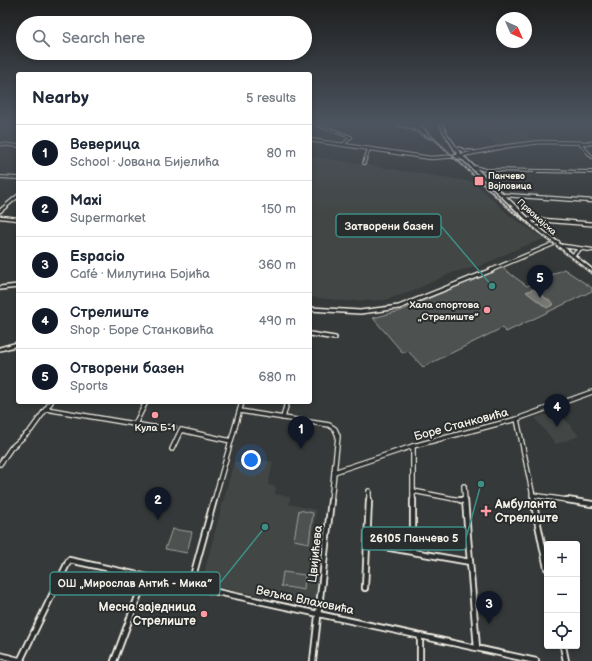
<!DOCTYPE html>
<meta charset="utf-8">
<style>
:root{--surface:#fff;--page:#f2f2f3;--text:#1f2937;--muted:#747a83;--line:#e0e1e3;--accent:#111827}
body{margin:0;font-family:"Balsamiq Sans",sans-serif;background:var(--page);color:var(--text)}
.controls{position:absolute;right:12px;bottom:12px;display:grid;overflow:hidden;border-radius:4px;box-shadow:0 2px 6px #0003}
.controls button{width:36px;height:36px;display:grid;place-items:center;padding:0;border:0;border-bottom:1px solid var(--line);background:var(--surface);color:var(--text);font:20px sans-serif}
.compass{position:absolute;left:496px;top:12px;width:36px;height:36px;border-radius:50%;background:var(--surface);box-shadow:0 2px 6px #0003;rotate:135deg}
.you{position:absolute;left:251px;top:460px;width:14px;height:14px;margin:-10px;border:3px solid #fff;border-radius:50%;background:#1a73e8;box-shadow:0 0 0 6px #1a73e833}
.badge{display:grid;place-items:center;width:26px;height:26px;border-radius:50%;background:var(--accent);color:#fff;font-size:13px;font-weight:700}
.pin{position:absolute;translate:-50% -33px;filter:drop-shadow(0 1px 2px #0008)}
.pin::after{content:'';position:absolute;top:21px;width:14px;height:12px;background:inherit;clip-path:polygon(0 0,100% 0,50% 100%)}
.list{margin:0;padding:0;list-style:none}
h2{display:flex;justify-content:space-between;align-items:center;height:52px;margin:0;padding:0 16px;font-size:17px}
h2 small{font-size:13px;font-weight:400;color:var(--muted)}
.list li{display:grid;grid-template-columns:26px 1fr auto;gap:12px;align-items:center;box-sizing:border-box;height:56px;padding:0 16px;border-top:1px solid var(--line)}
.list b{display:block;font-size:15px;white-space:nowrap}
.list p{margin:0;font-size:13px;white-space:nowrap;color:var(--muted)}
.list em{font-size:13px;font-style:normal;color:var(--muted)}
.icon{flex:none;width:22px;height:22px;fill:none;stroke:currentColor;stroke-width:2;stroke-linecap:round;stroke-linejoin:round}
.map{position:relative;flex:none;width:592px;height:661px;overflow:hidden}
.search{position:absolute;background:var(--surface);box-shadow:0 2px 6px #0003;left:16px;top:16px;width:296px;height:44px;display:flex;align-items:center;gap:10px;box-sizing:border-box;padding:0 14px;border-radius:22px;color:var(--muted);font-size:15px}
.panel{position:absolute;background:var(--surface);box-shadow:0 2px 6px #0003;left:16px;top:72px;width:296px;height:332px;border-radius:4px}
.map>svg:first-child{display:block}
</style>
<div class="map">
<svg width="592" height="661" viewBox="0 0 592 661">
<rect width="100%" height="100%" fill="#363939"/>
<filter id="ink" filterUnits="userSpaceOnUse"><feTurbulence type="fractalNoise" baseFrequency=".025" numOctaves="2"/><feDisplacementMap in="SourceGraphic" scale="8" xChannelSelector="R" yChannelSelector="G"/><feConvolveMatrix kernelMatrix="1 2 1 2 8 2 1 2 1" color-interpolation-filters="sRGB"/></filter>
<g filter="url(#ink)">
<g fill="#434645">
<polygon points="467,124 507,124 513,129 523,128 530,137 539,141 498,146"/>
<polygon points="310,156 474,182 508,214 544,239 519,248 480,266 454,272 410,292 385,300 346,301 310,297"/>
<polygon points="558,411 579,436 556,444 535,418"/>
<polygon points="243,457 273,462 268,485 276,487 275,494 290,497 289,504 316,510 312,543 323,546 317,599 309,604 207,585 203,577 234,461 241,463"/>
</g>
<g fill="#4e514f" stroke="#a1a19c">
<polygon points="501,267 527,286 564,269 592,288 592,291 506,332 502,328 423,367 408,351 403,353 373,318 400,311"/>
<polygon points="299,510 313,513 309,543 294,540"/>
<polygon points="172,529 192,532 187,553 165,549"/>
<polygon points="283,572 305,575 304,590 281,586"/>
</g>
<polygon fill="#757572" stroke="#a8a7a1" points="533,289 554,304 547,308 526,292"/>
<g fill="none" stroke-linecap="round" stroke-linejoin="round">
<defs>
<g id="minor-far4">
<polyline points="315,124 351,137 343,145"/>
<polyline points="580,143 592,157"/>
<polyline points="0,144 18,146"/>
<polyline points="364,163 369,149"/>
<polyline points="475,167 485,170 592,172"/>
<polyline points="0,177 18,178"/>
</g>
<g id="minor-far3">
<polyline points="505,195 592,201"/>
<polyline points="0,211 18,196"/>
<polyline points="0,217 18,219"/>
<polyline points="563,246 592,250"/>
<polyline points="574,254 579,250"/>
<polyline points="489,271 558,242"/>
</g>
<g id="minor-far2">
<polyline points="0,288 18,286"/>
<polyline points="310,309 360,312 399,307 492,270"/>
<polyline points="310,334 335,338"/>
<polyline points="0,349 18,344"/>
</g>
<g id="minor-far1">
<polyline points="46,409 152,427 174,427"/>
<polyline points="240,411 329,425 335,429 338,436 331,501"/>
<polyline points="283,418 287,402"/>
<polyline points="517,419 534,501"/>
<polyline points="135,424 146,402"/>
<polyline points="413,446 413,501"/>
<polyline points="172,449 181,430 231,441"/>
<polyline points="0,464 11,448 31,430 51,402"/>
<polyline points="334,472 413,446 517,419 592,392"/>
<polyline points="464,486 465,501"/>
<polyline points="413,491 465,501"/>
<polyline points="532,495 574,501"/>
<polyline points="214,501 242,402"/>
<polyline points="369,501 369,491"/>
</g>
<g id="minor">
<polyline points="413,500 413,551"/>
<polyline points="461,500 465,501"/>
<polyline points="465,500 477,648"/>
<polyline points="533,500 547,568"/>
<polyline points="567,500 592,504"/>
<polyline points="367,544 470,562"/>
<polyline points="190,587 214,500"/>
<polyline points="365,588 369,500"/>
<polyline points="420,636 420,661"/>
<polyline points="563,646 566,661"/>
<polyline points="0,655 22,661"/>
<polyline points="20,661 69,560 536,661"/>
<polyline points="114,661 145,578"/>
<polyline points="313,661 331,500"/>
</g>
<g id="tertiary-far1">
<polyline points="310,140 431,158 458,156 504,147"/>
<polyline points="501,147 540,142 592,143"/>
</g>
<polyline id="tertiary" points="528,219 592,224"/>
<polygon id="primary" points="458,153 460,153 535,224 537,220 543,219 543,221 540,222 538,225 536,225 592,269 592,272 538,231 463,160 451,157 453,156 461,158 458,155"/>
<path id="trunk" d="M 440,124 L 442,124 L 447,134 L 457,148 C 460,147 460,148 464,150 C 467,151 470,150 474,151 L 473,152 L 464,152 L 457,149 L 461,154 L 458,155 L 445,134 Z"/>
</defs>
<use href="#minor-far4" stroke="#f4f1e8" stroke-width="4"/>
<use href="#minor-far3" stroke="#f4f1e8" stroke-width="5"/>
<use href="#minor-far2" stroke="#f4f1e8" stroke-width="6"/>
<use href="#minor-far1" stroke="#f4f1e8" stroke-width="6"/>
<use href="#minor" stroke="#f4f1e8" stroke-width="8"/>
<use href="#tertiary-far1" stroke="#f4f1e8" stroke-width="4.5"/>
<use href="#tertiary" stroke="#f4f1e8" stroke-width="5.5"/>
<use href="#primary" stroke="#f4f1e8" stroke-width="3"/>
<use href="#trunk" stroke="#f4f1e8" stroke-width="3"/>
<use href="#minor-far4" stroke="#2a2d2e" stroke-width="2"/>
<use href="#minor-far3" stroke="#2a2d2e" stroke-width="2.5"/>
<use href="#minor-far2" stroke="#2a2d2e" stroke-width="3"/>
<use href="#minor-far1" stroke="#2a2d2e" stroke-width="3.5"/>
<use href="#minor" stroke="#2a2d2e" stroke-width="4.5"/>
<use href="#tertiary-far1" stroke="#2a2d2e" stroke-width="2.5"/>
<use href="#tertiary" stroke="#2a2d2e" stroke-width="3"/>
<use href="#primary" fill="#2a2d2e" fill-rule="evenodd"/>
<use href="#trunk" fill="#2a2d2e" fill-rule="evenodd"/>
<defs>
<g id="rail">
<polyline points="392,124 413,130 431,139"/>
<polyline points="421,124 429,134 512,211 592,274"/>
</g>
</defs>
<use href="#rail" stroke="#f4f1e8" stroke-width="2"/>
<use href="#rail" stroke="#2a2d2e" stroke-width="1" stroke-dasharray="2" stroke-linecap="butt"/>
</g>
</g>
<linearGradient id="sky" x2="0" y2="1"><stop stop-color="#1e1f1f"/><stop offset="0.57" stop-color="#4c545f"/><stop offset="1" stop-color="#4c545f" stop-opacity="0"/></linearGradient>
<rect width="592" height="216" fill="url(#sky)"/>
<g fill="#ff9aa2" stroke="#2a2d2e" stroke-width="1.5">
<rect x="474" y="176" width="10" height="10" rx="2"/>
<circle cx="487" cy="310" r="4"/>
<circle cx="155" cy="415" r="4"/>
<path d="M484 505h4v4h4v4h-4v4h-4v-4h-4v-4h4z"/>
<circle cx="204" cy="614" r="4"/>
</g>
<g text-anchor="middle" stroke-width="4" stroke-linejoin="round" paint-order="stroke">
<g font-size="9" font-weight="bold" fill="#f4f1e8" stroke="#2a2d2e" text-anchor="start">
<text x="488" y="179">Панчево<tspan x="488" dy="10">Војловица</tspan></text>
</g>
<g font-size="9" fill="#f4f1e8" stroke="#2a2d2e">
<text transform="translate(537 217) rotate(42)" y="3">Првомајска</text>
</g>
<g font-size="10" font-weight="bold" fill="#f4f1e8" stroke="#2a2d2e" text-anchor="end">
<text x="479" y="308">Хала спортова<tspan x="479" dy="12">„Стрелиште”</tspan></text>
<text x="155" y="431" text-anchor="middle">Кула Б-1</text>
</g>
<g font-size="12" fill="#f4f1e8" stroke="#2a2d2e">
<text transform="translate(461 424) rotate(-15)" y="4">Боре Станковића</text>
<text transform="translate(315 554) rotate(-84)" y="4">Цвијићева</text>
<text transform="translate(305 600) rotate(12)" y="4">Вељка Влаховића</text>
</g>
<g font-size="12" font-weight="bold" fill="#f4f1e8" stroke="#2a2d2e" text-anchor="start">
<text x="495" y="508">Амбуланта<tspan x="495" dy="14">Стрелиште</tspan></text>
<text x="196" y="611" text-anchor="end">Месна заједница<tspan x="196" dy="14">Стрелиште</tspan></text>
</g>
</g>
<path fill="none" stroke="#3d8f86" stroke-width="1.5" d="M492 286L441 226M481 484L466 538M265 527L220 583"/>
<g fill="#3d8f86" stroke="#2a2d2e" stroke-width="1.5">
<circle cx="492" cy="286" r="4"/>
<circle cx="481" cy="484" r="4"/>
<circle cx="265" cy="527" r="4"/>
</g>
<g fill="#2a2d2e" stroke="#3d8f86" stroke-width="1.5">
<rect x="336" y="214" width="105" height="23" rx="4"/>
<rect x="362" y="527" width="104" height="23" rx="4"/>
<rect x="50" y="572" width="170" height="23" rx="4"/>
</g>
<g font-size="11" text-anchor="middle" font-weight="bold" fill="#f4f1e8">
<text x="389" y="230">Затворени базен</text>
<text x="414" y="542">26105 Панчево 5</text>
<text x="135" y="587">ОШ „Мирослав Антић - Мика”</text>
</g>
</svg>
<div class="controls">
<button>+</button>
<button>−</button>
<button><svg class="icon" aria-label="locate" viewBox="0 0 24 24"><circle cx="12" cy="12" r="6"/><path d="M12 2v4M12 18v4M2 12h4M18 12h4"/></svg></button>
</div>
<svg class="compass" viewBox="-18 -18 36 36"><path d="M0-13l5 13h-10z" fill="#e53935"/><path d="M0 13l5-13h-10z" fill="#747a83"/></svg>
<div class="you"></div>
<div class="pin badge" style="left:301px;top:449px">1</div>
<div class="pin badge" style="left:158px;top:520px">2</div>
<div class="pin badge" style="left:489px;top:624px">3</div>
<div class="pin badge" style="left:557px;top:427px">4</div>
<div class="pin badge" style="left:540px;top:298px">5</div>
<div class="search"><svg class="icon" aria-label="search" viewBox="0 0 24 24"><circle cx="10" cy="10" r="6"/><path d="M15 15l6 6"/></svg>Search here</div>
<section class="panel">
<h2>Nearby<small>5 results</small></h2>
<ul class="list">
<li><span class="badge">1</span><div><b>Веверица</b><p>School · Јована Бијелића</p></div><em>80 m</em></li>
<li><span class="badge">2</span><div><b>Maxi</b><p>Supermarket</p></div><em>150 m</em></li>
<li><span class="badge">3</span><div><b>Espacio</b><p>Café · Милутина Бојића</p></div><em>360 m</em></li>
<li><span class="badge">4</span><div><b>Стрелиште</b><p>Shop · Боре Станковића</p></div><em>490 m</em></li>
<li><span class="badge">5</span><div><b>Отворени базен</b><p>Sports</p></div><em>680 m</em></li>
</ul>
</section>
</div>
